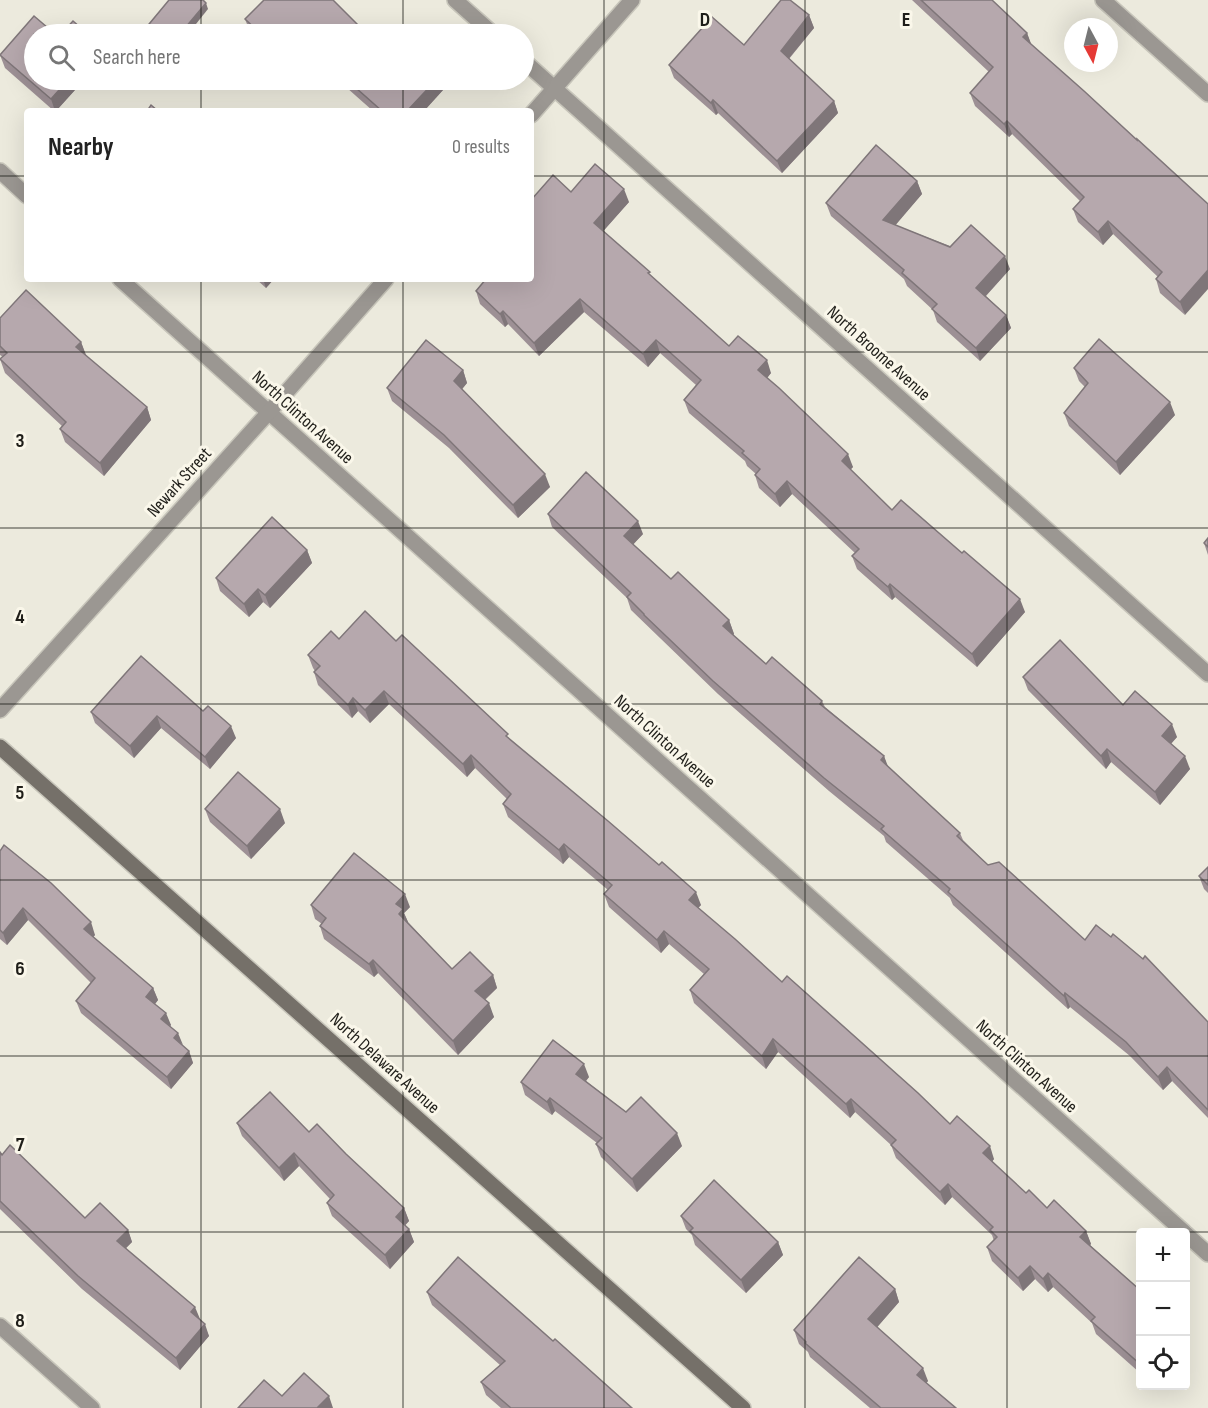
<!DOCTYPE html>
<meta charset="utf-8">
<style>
:root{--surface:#fff;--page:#f2f2f2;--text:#222;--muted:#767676;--line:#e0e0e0}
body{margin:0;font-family:"Sofia Sans Condensed",sans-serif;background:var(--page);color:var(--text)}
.controls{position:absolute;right:18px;bottom:18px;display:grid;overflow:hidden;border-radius:6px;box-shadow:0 6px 24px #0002}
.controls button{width:54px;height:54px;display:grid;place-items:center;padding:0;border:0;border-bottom:2px solid var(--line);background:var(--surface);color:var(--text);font:30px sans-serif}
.compass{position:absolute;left:1064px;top:18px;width:54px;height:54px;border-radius:50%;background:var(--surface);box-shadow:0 6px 24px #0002;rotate:173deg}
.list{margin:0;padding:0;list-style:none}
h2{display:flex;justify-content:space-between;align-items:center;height:78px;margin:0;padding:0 24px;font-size:26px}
h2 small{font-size:20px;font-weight:400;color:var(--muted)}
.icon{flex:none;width:33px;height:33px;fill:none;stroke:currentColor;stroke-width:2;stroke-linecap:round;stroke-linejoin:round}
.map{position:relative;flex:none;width:1208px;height:1408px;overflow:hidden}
.search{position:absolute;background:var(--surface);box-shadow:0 6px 24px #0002;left:24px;top:24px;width:510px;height:66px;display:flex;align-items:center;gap:15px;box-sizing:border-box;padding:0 21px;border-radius:33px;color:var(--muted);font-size:22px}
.panel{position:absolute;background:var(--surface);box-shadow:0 6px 24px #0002;left:24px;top:108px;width:510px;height:174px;border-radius:6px}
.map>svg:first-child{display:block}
</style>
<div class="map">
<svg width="1208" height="1408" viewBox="0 0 1208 1408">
<rect width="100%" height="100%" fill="#eceadd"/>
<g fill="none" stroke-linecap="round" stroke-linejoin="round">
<defs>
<g id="street">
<polyline points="455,0 493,34"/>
<polyline points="1103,0 1208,94"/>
<polyline points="524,61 1208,674"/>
<polyline points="531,115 632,0"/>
<polyline points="0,171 27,196"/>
<polyline points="120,279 1184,1232"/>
<polyline points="0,710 269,412 386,279"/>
<polyline points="1186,1234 1208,1254"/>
<polyline points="0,1326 92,1408"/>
</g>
<polyline id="secondary" points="0,747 743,1408"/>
</defs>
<use href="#street" stroke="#c7c5ba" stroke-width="18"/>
<use href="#secondary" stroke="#c7c5ba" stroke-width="18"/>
<use href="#street" stroke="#9b9792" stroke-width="15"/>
<use href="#secondary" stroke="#757069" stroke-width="15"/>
</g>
<g fill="#9d9095">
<polygon points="912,0 992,0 1027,33 1031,45 1137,140 1185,315 1160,293 1156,279 1158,277 1113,234 1103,245 1078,222 1073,209 1080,201 1012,134 1009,137 975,106 970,93 989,72"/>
<polygon points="809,15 814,28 789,59 834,101 838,113 782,173 718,113 716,115 674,78 669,65 744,45"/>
<polygon points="245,19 367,34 253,34 250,32"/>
<polygon points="0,55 34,80 84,80 56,111 54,111 5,68"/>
<polygon points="338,80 439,80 443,90 424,111 373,111"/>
<polygon points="917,181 922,194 895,225 1010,269 986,296 1006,315 1011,328 980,361 937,322 933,310 907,286 904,279 831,216 826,203"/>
<polygon points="571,192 629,202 603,231 651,276 729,346 771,373 767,378 853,467 850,470 892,510 1025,612 977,667 895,597 892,600 857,569 852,556 855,553 792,494 780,507 759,488 755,475 756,474 747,466 745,461 689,413 684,400 696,385 660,353 648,367 584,312 539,356 508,324 505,327 480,304 476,291 485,281 484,279 531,279"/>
<polygon points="256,279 274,279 266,288"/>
<polygon points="0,318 81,342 86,356 147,407 151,420 104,476 65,442 60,429 62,426 5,373 0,359 3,357 0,355"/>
<polygon points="1074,368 1175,415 1120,475 1069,426 1064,413 1085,387 1079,381"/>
<polygon points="463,370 467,383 462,389 550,487 518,518 449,448 392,401 387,388"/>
<polygon points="548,514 643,534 633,544 671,579 729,620 734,634 733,635 766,664 822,701 825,707 884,756 887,766 960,833 963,840 988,865 1085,940 1208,1022 1208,1118 1172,1081 1163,1090 1130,1056 1070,1007 1068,1009 953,905 950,898 886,842 884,836 829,791 718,694 631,610 627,598 552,527"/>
<polygon points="1208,538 1208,555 1204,543"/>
<polygon points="307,550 312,563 270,608 263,602 249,617 220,591 216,578"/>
<polygon points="339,639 396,641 701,905 698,908 782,982 950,1124 994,1159 992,1162 1026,1193 1047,1208 1086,1231 1091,1244 1090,1245 1140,1290 1140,1373 1096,1334 1092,1323 1053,1287 1048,1292 1035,1279 1023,1291 992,1261 987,1247 994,1241 992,1235 952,1197 945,1205 896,1158 891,1145 855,1112 850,1118 778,1052 766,1069 694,1003 690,990 704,974 669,944 661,953 609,907 604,894 608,890 569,857 563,864 508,817 503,804 507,799 475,768 467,777 389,704 370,723 358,711 352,718 318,685 314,672 315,671 313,668 308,655"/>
<polygon points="1023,677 1123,705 1177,737 1171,744 1190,769 1160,805 1111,762 1106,769 1028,690"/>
<polygon points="203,711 236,738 210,769 161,728 134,758 95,723 91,712"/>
<polygon points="205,809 285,823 251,859 210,822"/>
<polygon points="0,851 95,935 93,937 153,988 158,1000 155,1004 171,1025 170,1026 183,1046 189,1051 193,1063 171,1089 81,1013 76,1001 91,983 28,920 7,945 0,939"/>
<polygon points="1208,867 1208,893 1204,889 1199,876"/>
<polygon points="311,905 410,907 404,913 408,922 452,969 493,975 497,988 485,1000 494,1017 458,1055 378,973 374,977 324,939 320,926 322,924 315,919"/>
<polygon points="589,1077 586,1081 626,1112 682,1146 637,1192 601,1157 596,1144 597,1143 555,1111 552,1115 525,1095 521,1082"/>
<polygon points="237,1123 309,1132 346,1154 404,1208 409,1221 405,1225 409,1229 414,1242 390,1269 332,1216 327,1203 330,1199 299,1166 284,1181 242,1136"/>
<polygon points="0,1152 85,1218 128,1230 132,1242 126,1248 200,1319 209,1336 180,1370 82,1289 0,1209"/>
<polygon points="681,1216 778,1242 783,1255 746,1293 695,1245 692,1235 686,1229"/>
<polygon points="895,1289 899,1302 877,1327 928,1381 926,1383 956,1408 870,1408 810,1357 808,1352 799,1344 794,1330"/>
<polygon points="427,1292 553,1341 632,1408 501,1408 486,1395 481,1382 500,1365 432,1305"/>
</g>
<g fill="#7f7679">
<polygon points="206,3 208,9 188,34 180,34"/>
<polygon points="809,15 814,28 785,63 781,51"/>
<polygon points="280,26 283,34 271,34"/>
<polygon points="1027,33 1032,46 1023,37"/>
<polygon points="68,80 84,80 56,111 55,111 51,99"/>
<polygon points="436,80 439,80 443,90 424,111 407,111"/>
<polygon points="713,100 718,113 716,115 711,103"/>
<polygon points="834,101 838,113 782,173 777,161"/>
<polygon points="1007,121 1012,134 1009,137 1004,124"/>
<polygon points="917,181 922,194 888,234 883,220"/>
<polygon points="624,189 629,202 599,236 594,223"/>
<polygon points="1108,221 1113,234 1103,245 1098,232"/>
<polygon points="1005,256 1010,269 981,301 976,288"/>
<polygon points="1208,270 1208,289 1185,315 1180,302"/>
<polygon points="263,279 274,279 266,288"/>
<polygon points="580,299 584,312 539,356 534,343"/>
<polygon points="503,311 508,324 505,327 500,314"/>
<polygon points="1006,315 1011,328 980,361 976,348"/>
<polygon points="656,340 660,353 648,367 643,354"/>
<polygon points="81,342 86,355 81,361 76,347"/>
<polygon points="767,360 771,373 763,383 758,370"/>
<polygon points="463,370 467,383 458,394 454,381"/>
<polygon points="1170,402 1175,415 1120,475 1116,462"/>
<polygon points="147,407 151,420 104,476 100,463"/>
<polygon points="848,454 853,467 846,474 842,461"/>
<polygon points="545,474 550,487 518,518 513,505"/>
<polygon points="787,481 792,494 780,507 775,494"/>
<polygon points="638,521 643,534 629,549 624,536"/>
<polygon points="307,550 312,563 270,608 265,595"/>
<polygon points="890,584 895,597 892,600 888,587"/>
<polygon points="258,589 263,602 249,617 244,604"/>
<polygon points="1020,599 1025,612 977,667 972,654"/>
<polygon points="729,620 734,634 728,640 723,626"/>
<polygon points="384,691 389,704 370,723 365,710"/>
<polygon points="353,698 358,711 352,718 348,705"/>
<polygon points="157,716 161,728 134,758 130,746"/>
<polygon points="1172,724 1177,737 1166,749 1162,736"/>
<polygon points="231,726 236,738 210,769 205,757"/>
<polygon points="1107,749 1111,762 1106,769 1101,756"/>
<polygon points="471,755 475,768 467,777 463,764"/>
<polygon points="884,756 889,769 881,760"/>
<polygon points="1185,756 1190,769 1160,805 1155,792"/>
<polygon points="280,809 285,823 251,859 247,846"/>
<polygon points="564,844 569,857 563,864 559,850"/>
<polygon points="696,892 701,905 693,913 689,900"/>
<polygon points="405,894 410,907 404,913 408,922 404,927 396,904"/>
<polygon points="23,908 28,920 7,945 3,933"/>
<polygon points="91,922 95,935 89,942 84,929"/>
<polygon points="664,931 669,944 661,953 657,940"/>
<polygon points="373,960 378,973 374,977 369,964"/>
<polygon points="493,975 497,988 480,1004 475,991"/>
<polygon points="153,988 158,1000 151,1009 146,997"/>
<polygon points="1065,993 1070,1007 1068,1009 1064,996"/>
<polygon points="489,1003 494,1017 458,1055 453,1041"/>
<polygon points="166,1013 171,1025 166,1031 161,1019"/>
<polygon points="178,1033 183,1045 174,1038"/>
<polygon points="773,1039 778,1052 766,1069 762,1056"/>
<polygon points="189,1051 193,1063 171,1089 167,1077"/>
<polygon points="584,1064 589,1077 581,1087 576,1074"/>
<polygon points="1167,1067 1172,1081 1163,1090 1158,1077"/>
<polygon points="550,1098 555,1111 552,1115 547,1102"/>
<polygon points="851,1099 855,1112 850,1118 846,1104"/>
<polygon points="677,1133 682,1146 637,1192 632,1179"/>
<polygon points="990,1146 994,1159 988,1166 983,1153"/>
<polygon points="294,1153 299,1166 284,1181 279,1168"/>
<polygon points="948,1184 952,1197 945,1205 940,1192"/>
<polygon points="404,1208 409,1221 401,1230 396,1217"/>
<polygon points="409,1229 414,1242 390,1269 385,1255"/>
<polygon points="128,1230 132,1242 121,1253 117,1241"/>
<polygon points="1086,1231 1091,1244 1085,1250 1080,1237"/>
<polygon points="778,1242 783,1255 746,1293 741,1280"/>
<polygon points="1030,1266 1035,1279 1023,1291 1018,1278"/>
<polygon points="1048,1273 1053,1287 1048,1292 1043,1279"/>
<polygon points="895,1289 899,1302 873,1332 868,1319"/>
<polygon points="195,1307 200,1319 196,1324 191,1312"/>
<polygon points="205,1324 209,1336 180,1370 176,1358"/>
<polygon points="923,1368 928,1381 922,1388 917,1375"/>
<polygon points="329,1396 333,1408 317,1408"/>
</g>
<g fill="#b6a8ad" stroke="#7f7679" stroke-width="1.5">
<polygon points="169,0 203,0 206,3 180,34 151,34 145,29"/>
<polygon points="264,0 333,0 367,34 288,34 280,26 271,34 261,34 245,19"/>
<polygon points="781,0 790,0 809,15 781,51 834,101 777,161 713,100 711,103 669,65 712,17 744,45"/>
<polygon points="921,0 992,0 1027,33 1023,37 1084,91 1137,140 1137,139 1208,204 1208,270 1180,302 1156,279 1162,272 1108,221 1098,232 1073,209 1084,197 1007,121 1004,124 970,93 993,67"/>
<polygon points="34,16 55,34 34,34 34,80 68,80 51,99 0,55"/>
<polygon points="73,21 88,34 61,34"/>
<polygon points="347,80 436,80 407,111 382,111"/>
<polygon points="151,105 158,111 147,111"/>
<polygon points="876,145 917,181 883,220 950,247 971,225 1005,256 976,288 1006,315 976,348 932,309 937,304 902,273 904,270 826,203"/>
<polygon points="595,164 624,189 594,223 650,272 648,273 729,346 738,336 767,360 758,370 779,388 848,454 842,461 892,510 901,500 962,553 964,551 1020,599 972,654 890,584 888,587 852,556 859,549 787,481 775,494 755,475 760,469 742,453 744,451 684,400 701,380 656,340 643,354 580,299 534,343 503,311 500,314 476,291 486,279 531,279 531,200 553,175 571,192"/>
<polygon points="26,290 81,342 76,347 147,407 100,463 60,429 66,422 0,359 7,353 0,346 0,318"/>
<polygon points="1099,339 1170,402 1116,462 1064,413 1088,383 1074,368"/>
<polygon points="426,340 463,370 454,381 545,474 513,505 444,435 387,388"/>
<polygon points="586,472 638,521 624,536 671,579 678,572 729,620 723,626 766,664 772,657 822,701 820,704 884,756 881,760 960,833 957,836 988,865 999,862 1085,940 1096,925 1111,937 1113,934 1143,959 1145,956 1208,1022 1208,1110 1167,1067 1158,1077 1126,1042 1065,993 1064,996 948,892 950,889 881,829 884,826 824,778 713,681 644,615 644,614 627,597 631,593 548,514"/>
<polygon points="272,517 307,550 265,595 258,589 244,604 216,578"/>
<polygon points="1208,538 1208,547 1204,543"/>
<polygon points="365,611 396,641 402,635 508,734 506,736 608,821 659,865 662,862 696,892 689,900 735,939 782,982 787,976 918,1093 950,1124 957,1116 990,1146 983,1153 1026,1193 1029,1190 1047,1208 1054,1200 1086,1231 1080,1237 1140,1290 1140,1364 1091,1321 1095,1317 1048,1273 1043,1279 1030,1266 1018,1278 987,1247 997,1237 990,1230 993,1227 948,1184 940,1192 891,1145 896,1140 851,1099 846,1104 773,1039 762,1056 690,990 709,969 664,931 657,940 604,894 612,885 564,844 559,850 503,804 511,794 471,755 463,764 384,691 365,710 353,698 348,705 314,672 320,666 308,655 331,631 339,639"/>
<polygon points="1060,640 1123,705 1135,691 1172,724 1162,736 1185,756 1155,792 1107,749 1101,756 1023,677"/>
<polygon points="141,656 203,711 208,706 231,726 205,757 157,716 130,746 91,712"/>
<polygon points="238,772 280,809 247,846 205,809"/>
<polygon points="4,845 51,883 91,922 84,929 153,988 146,997 166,1013 161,1019 178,1033 174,1038 189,1051 167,1077 76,1001 95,978 23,908 3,933 0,930 0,851"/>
<polygon points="354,853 405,894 396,904 403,909 399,914 452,969 470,952 493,975 475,991 489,1003 453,1041 373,960 369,964 320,926 326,918 311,905"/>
<polygon points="1208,867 1208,885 1199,876"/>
<polygon points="553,1040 584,1064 576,1074 626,1112 641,1097 677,1133 632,1179 596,1144 602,1138 550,1098 547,1102 521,1082"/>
<polygon points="270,1092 309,1132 317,1124 346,1154 404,1208 396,1217 409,1229 385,1255 327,1203 334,1195 294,1153 279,1168 237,1123"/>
<polygon points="10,1145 85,1218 100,1203 128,1230 117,1241 195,1307 191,1312 205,1324 176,1358 78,1276 0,1201 0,1152 2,1155"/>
<polygon points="714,1180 778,1242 741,1280 690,1231 693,1228 681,1216"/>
<polygon points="458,1257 553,1341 555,1339 632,1408 511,1408 481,1382 505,1361 427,1292"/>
<polygon points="859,1257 895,1289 868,1319 923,1368 917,1375 956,1408 881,1408 805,1343 806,1342 794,1330"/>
<polygon points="304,1373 329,1396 317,1408 238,1408 264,1380 282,1396"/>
</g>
<path fill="none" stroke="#1f1e19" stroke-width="1.5" stroke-opacity="0.55" d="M 201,0 L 201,34M 403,0 L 403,34M 604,0 L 604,1408M 805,0 L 805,1408M 1007,0 L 1007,1408M 201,80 L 201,111M 403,80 L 403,111M 0,176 L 27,176M 531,176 L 1208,176M 201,279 L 201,1408M 403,279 L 403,1408M 0,352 L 1208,352M 0,528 L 1208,528M 0,704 L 1208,704M 0,880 L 1208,880M 0,1056 L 1208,1056M 0,1232 L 1208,1232"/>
<g text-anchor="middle" stroke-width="6" stroke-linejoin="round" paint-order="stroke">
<g font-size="18" fill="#1f1e19" stroke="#faf7ea">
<text transform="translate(879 353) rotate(42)" y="6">North Broome Avenue</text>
<text transform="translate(303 417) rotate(42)" y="6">North Clinton Avenue</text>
<text transform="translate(179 482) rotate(-48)" y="6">Newark Street</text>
<text transform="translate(665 741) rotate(42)" y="6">North Clinton Avenue</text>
<text transform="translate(385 1063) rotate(42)" y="6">North Delaware Avenue</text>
<text transform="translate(1027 1066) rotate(42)" y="6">North Clinton Avenue</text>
</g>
</g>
<g font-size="20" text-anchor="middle" font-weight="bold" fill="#1f1e19" stroke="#faf7ea" stroke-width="6" stroke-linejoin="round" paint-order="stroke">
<text x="705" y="26">D</text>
<text x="906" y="26">E</text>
<text x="20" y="447">3</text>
<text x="20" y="623">4</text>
<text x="20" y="799">5</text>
<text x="20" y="975">6</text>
<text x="20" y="1151">7</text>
<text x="20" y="1327">8</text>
</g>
</svg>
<div class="controls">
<button>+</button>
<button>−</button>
<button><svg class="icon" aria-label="locate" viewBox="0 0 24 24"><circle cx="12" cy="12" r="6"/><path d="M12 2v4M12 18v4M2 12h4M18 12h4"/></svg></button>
</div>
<svg class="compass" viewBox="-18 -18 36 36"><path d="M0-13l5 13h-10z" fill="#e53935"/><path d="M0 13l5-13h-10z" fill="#767676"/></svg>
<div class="search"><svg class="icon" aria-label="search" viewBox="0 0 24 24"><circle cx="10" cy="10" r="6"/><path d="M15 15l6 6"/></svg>Search here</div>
<section class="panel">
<h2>Nearby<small>0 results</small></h2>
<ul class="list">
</ul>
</section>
</div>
